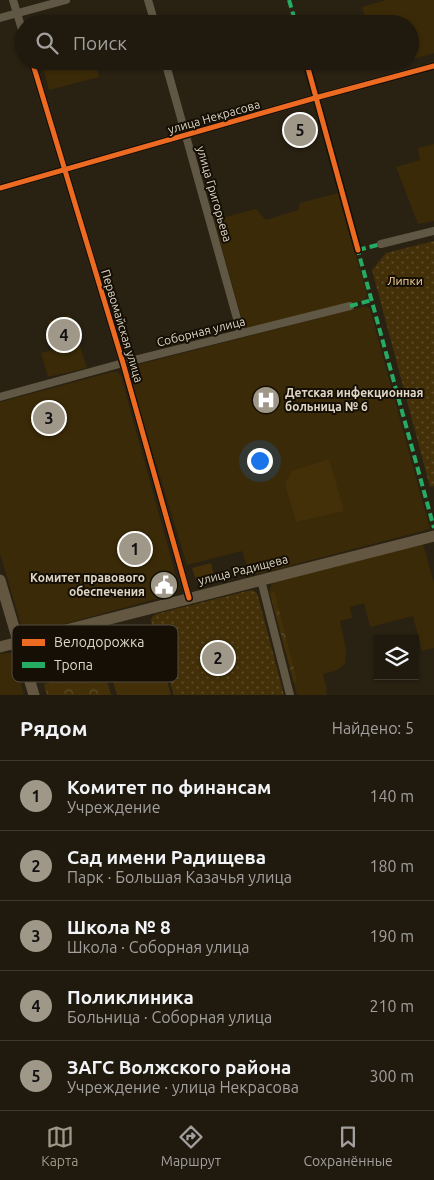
<!DOCTYPE html>
<html lang="ru">
<meta charset="utf-8">
<style>
:root{--surface:#1f190e;--page:#2c261c;--text:#f1f3f6;--muted:#a1a09e;--line:#3c382e;--accent:#9f9787}
body{margin:0;font-family:Ubuntu,sans-serif;background:var(--page);color:var(--text)}
.controls{position:absolute;right:15px;bottom:15px;display:grid;overflow:hidden;border-radius:0px;box-shadow:0 1px 4px #0004}
.controls button{width:45px;height:45px;display:grid;place-items:center;padding:0;border:0;border-bottom:1px solid var(--line);background:var(--surface);color:var(--text);font:25px sans-serif}
.you{position:absolute;left:259px;top:460px;width:18px;height:18px;margin:-12px;border:4px solid #fff;border-radius:50%;background:#1a73e8;box-shadow:0 0 0 8px #1a73e833}
.badge{display:grid;place-items:center;width:32px;height:32px;border-radius:50%;background:var(--accent);color:#111;font-size:16px;font-weight:700}
.pin{position:absolute;translate:-50% -50%;border:2px solid #fff;box-shadow:0 1px 5px #0006}
.list{margin:0;padding:0;list-style:none}
h2{display:flex;justify-content:space-between;align-items:center;height:65px;margin:0;padding:0 20px;font-size:21px}
h2 small{font-size:16px;font-weight:400;color:var(--muted)}
.list li{display:grid;grid-template-columns:32px 1fr auto;gap:15px;align-items:center;box-sizing:border-box;height:70px;padding:0 20px;border-top:1px solid var(--line)}
.list b{display:block;font-size:19px;white-space:nowrap}
.list p{margin:0;font-size:16px;white-space:nowrap;color:var(--muted)}
.list em{font-size:16px;font-style:normal;color:var(--muted)}
.icon{flex:none;width:28px;height:28px;fill:none;stroke:currentColor;stroke-width:2;stroke-linecap:round;stroke-linejoin:round}
.map{position:relative;flex:none;width:434px;height:695px;overflow:hidden}
.search{position:absolute;background:var(--surface);box-shadow:0 1px 4px #0004;left:15px;right:15px;top:15px;height:55px;display:flex;align-items:center;gap:12px;box-sizing:border-box;padding:0 18px;border-radius:28px;color:var(--muted);font-size:19px}
.sheet{height:415px;background:var(--surface)}
nav{display:flex;justify-content:space-around;align-items:center;box-sizing:border-box;height:70px;border-top:1px solid var(--line);background:var(--surface);font-size:14px;color:var(--muted)}
nav a{display:grid;justify-items:center;gap:2px}
nav .on{color:var(--accent)}
.map>svg:first-child{display:block}
</style>
<div class="map">
<svg width="434" height="695" viewBox="0 0 434 695">
<defs>
<pattern id="forest-crowns" width="20" height="18" patternUnits="userSpaceOnUse" patternTransform="scale(1.25)"><rect width="20" height="18" fill="#433009"/><path d="M2 6a3 3 0 1 1 6 0M12 15a3 3 0 1 1 6 0" fill="none" stroke="#5e4d2b"/></pattern>
<pattern id="park-dots" width="8" height="8" patternUnits="userSpaceOnUse" patternTransform="scale(1.25)"><rect width="8" height="8" fill="#433009"/><path d="M2 2h.1M6 6h.1" fill="none" stroke="#5e4d2b" stroke-width="1.8" stroke-linecap="round"/></pattern>
</defs>
<rect width="100%" height="100%" fill="#292112"/>
<g fill="#3a2a08">
<polygon points="386,0 434,0 434,53 410,60 410,24 367,24 362,7"/>
<polygon points="66,61 95,61 99,77 49,90 43,68"/>
<polygon points="434,144 434,221 418,224 396,167 420,160 418,148"/>
<polygon points="338,193 367,294 366,298 364,300 248,329 244,327 214,220 256,209 266,220 298,210 300,203"/>
<polygon points="366,306 370,309 430,529 250,576 242,551 187,565 128,371 129,367"/>
<polygon points="70,315 87,368 48,377 41,353 55,349 48,321"/>
<polygon points="112,372 118,372 121,376 179,587 177,593 25,635 23,632 0,553 0,402"/>
<polygon points="423,544 434,583 434,648 422,651 413,616 370,627 364,603 350,607 352,618 340,621 346,650 345,664 337,670 323,674 327,690 326,691 327,695 297,695 269,591 272,584 276,581"/>
<polygon points="6,653 10,653 13,655 24,695 0,695 0,654"/>
</g>
<g fill="#433009">
<polygon points="329,459 344,511 296,522 285,484 292,471"/>
<polygon points="211,563 215,581 198,583 196,581 192,568"/>
<polygon points="159,653 171,695 117,695 109,668"/>
</g>
<g fill="url(#forest-crowns)">
<polygon points="274,591 297,681 294,683 270,593"/>
<polygon points="103,666 111,695 47,695 44,684"/>
</g>
<g fill="url(#park-dots)">
<polygon points="434,241 434,486 430,487 372,270 386,253"/>
<polygon points="251,590 256,592 258,596 284,695 174,695 151,621 152,617 156,614"/>
</g>
<g fill="none" stroke-linecap="round" stroke-linejoin="round">
<g stroke="#605745" stroke-width="8">
<polyline points="13,0 24,36"/>
<polyline points="148,0 155,24"/>
<polyline points="0,18 66,0"/>
<polyline points="32,61 123,363 189,598"/>
<polyline points="165,61 241,333"/>
<polyline points="0,188 315,98 434,66"/>
<polyline points="381,244 434,231"/>
<polyline points="0,397 123,363 350,306"/>
<polyline points="261,580 290,695"/>
</g>
<g stroke="#635742" stroke-width="11">
<polyline points="0,580 34,695"/>
<polyline points="0,647 434,536"/>
</g>
<g stroke="#26ab63" stroke-width="4" stroke-dasharray="8 4" stroke-linecap="butt">
<polyline points="289,0 296,24"/>
<polyline points="357,247 434,528"/>
<polyline points="358,250 381,244"/>
<polyline points="350,306 372,300"/>
</g>
<defs>
<g id="cycleway">
<polyline points="32,61 123,363 189,598"/>
<polyline points="306,61 358,250"/>
<polyline points="0,188 315,98 434,66"/>
</g>
</defs>
<use href="#cycleway" stroke="#150f05" stroke-width="8"/>
<use href="#cycleway" stroke="#ed6a23" stroke-width="5"/>
</g>
<defs>
<symbol id="hospital-disc" viewBox="-11 -11 22 22"><circle r="9.5" fill="#9f9787" stroke="#150f05"/><path d="M-5-5h3v3.5h4V-5h3V5h-3V1.5h-4V5h-3Z" fill="#fff"/></symbol>
<symbol id="civic-disc" viewBox="-11 -11 22 22"><circle r="9.5" fill="#9f9787" stroke="#150f05"/><path d="M-.6-6.5H3V-4.5H.6V-3L4-1V1h2V6H-6V1h2V-1L-.6-3ZM-1.2 2.5V6h2.4V2.5Z" fill="#fff"/></symbol>
</defs>
<g fill-rule="evenodd">
<use href="#hospital-disc" x="250" y="384" width="32" height="32"/>
<use href="#civic-disc" x="148" y="569" width="32" height="32"/>
</g>
<g text-anchor="middle" stroke-width="4" stroke-linejoin="round" paint-order="stroke">
<g font-size="12" fill="#dfd6c6" stroke="#150f05">
<text transform="translate(214 117) rotate(-16)" y="4">улица Некрасова</text>
<text transform="translate(214 194) rotate(74)" y="4">улица Григорьева</text>
<text transform="translate(122 326) rotate(73)" y="4">Первомайская улица</text>
<text transform="translate(201 332) rotate(-14)" y="4">Соборная улица</text>
<text transform="translate(243 570) rotate(-14)" y="4">улица Радищева</text>
</g>
<g font-size="12" fill="#f9d69a" stroke="#150f05">
<text x="405" y="285">Липки</text>
</g>
<g font-size="12" font-weight="bold" fill="#dfd6c6" stroke="#150f05" text-anchor="start">
<text x="285" y="397">Детская инфекционная<tspan x="285" dy="14">больница № 6</tspan></text>
<text x="145" y="582" text-anchor="end">Комитет правового<tspan x="145" dy="14">обеспечения</tspan></text>
</g>
</g>
<rect x="12" y="625" width="166" height="57" rx="8" fill="#150f05" stroke="#524b3f" stroke-width="1"/>
<rect x="22" y="639" width="23" height="7" fill="#ed6a23"/>
<rect x="22" y="662" width="23" height="6" fill="#26ab63"/>
<g font-size="14" fill="#dfd6c6">
<text x="54" y="647">Велодорожка</text>
<text x="54" y="670">Тропа</text>
</g>
</svg>
<div class="controls">
<button><svg class="icon" aria-label="layers" viewBox="0 0 24 24"><path d="M12 4l9 5-9 5-9-5zM3 14l9 5 9-5"/></svg></button>
</div>
<div class="you"></div>
<div class="pin badge" style="left:135px;top:549px">1</div>
<div class="pin badge" style="left:218px;top:658px">2</div>
<div class="pin badge" style="left:49px;top:418px">3</div>
<div class="pin badge" style="left:64px;top:335px">4</div>
<div class="pin badge" style="left:300px;top:130px">5</div>
<div class="search"><svg class="icon" aria-label="search" viewBox="0 0 24 24"><circle cx="10" cy="10" r="6"/><path d="M15 15l6 6"/></svg>Поиск</div>
</div>
<section class="sheet">
<h2>Рядом<small>Найдено: 5</small></h2>
<ul class="list">
<li><span class="badge">1</span><div><b>Комитет по финансам</b><p>Учреждение</p></div><em>140 m</em></li>
<li><span class="badge">2</span><div><b>Сад имени Радищева</b><p>Парк · Большая Казачья улица</p></div><em>180 m</em></li>
<li><span class="badge">3</span><div><b>Школа № 8</b><p>Школа · Соборная улица</p></div><em>190 m</em></li>
<li><span class="badge">4</span><div><b>Поликлиника</b><p>Больница · Соборная улица</p></div><em>210 m</em></li>
<li><span class="badge">5</span><div><b>ЗАГС Волжского района</b><p>Учреждение · улица Некрасова</p></div><em>300 m</em></li>
</ul>
</section>
<nav>
<a class="on"><svg class="icon" aria-label="map" viewBox="0 0 24 24"><path d="M3 6l6-2 6 2 6-2v14l-6 2-6-2-6 2zM9 4v14M15 6v14"/></svg>Карта</a>
<a><svg class="icon" aria-label="directions" viewBox="0 0 24 24"><path d="M12 3l9 9-9 9-9-9zM9 14v-3h6M13 9l2 2-2 2"/></svg>Маршрут</a>
<a><svg class="icon" aria-label="saved" viewBox="0 0 24 24"><path d="M7 4h10v16l-5-4-5 4z"/></svg>Сохранённые</a>
</nav>
